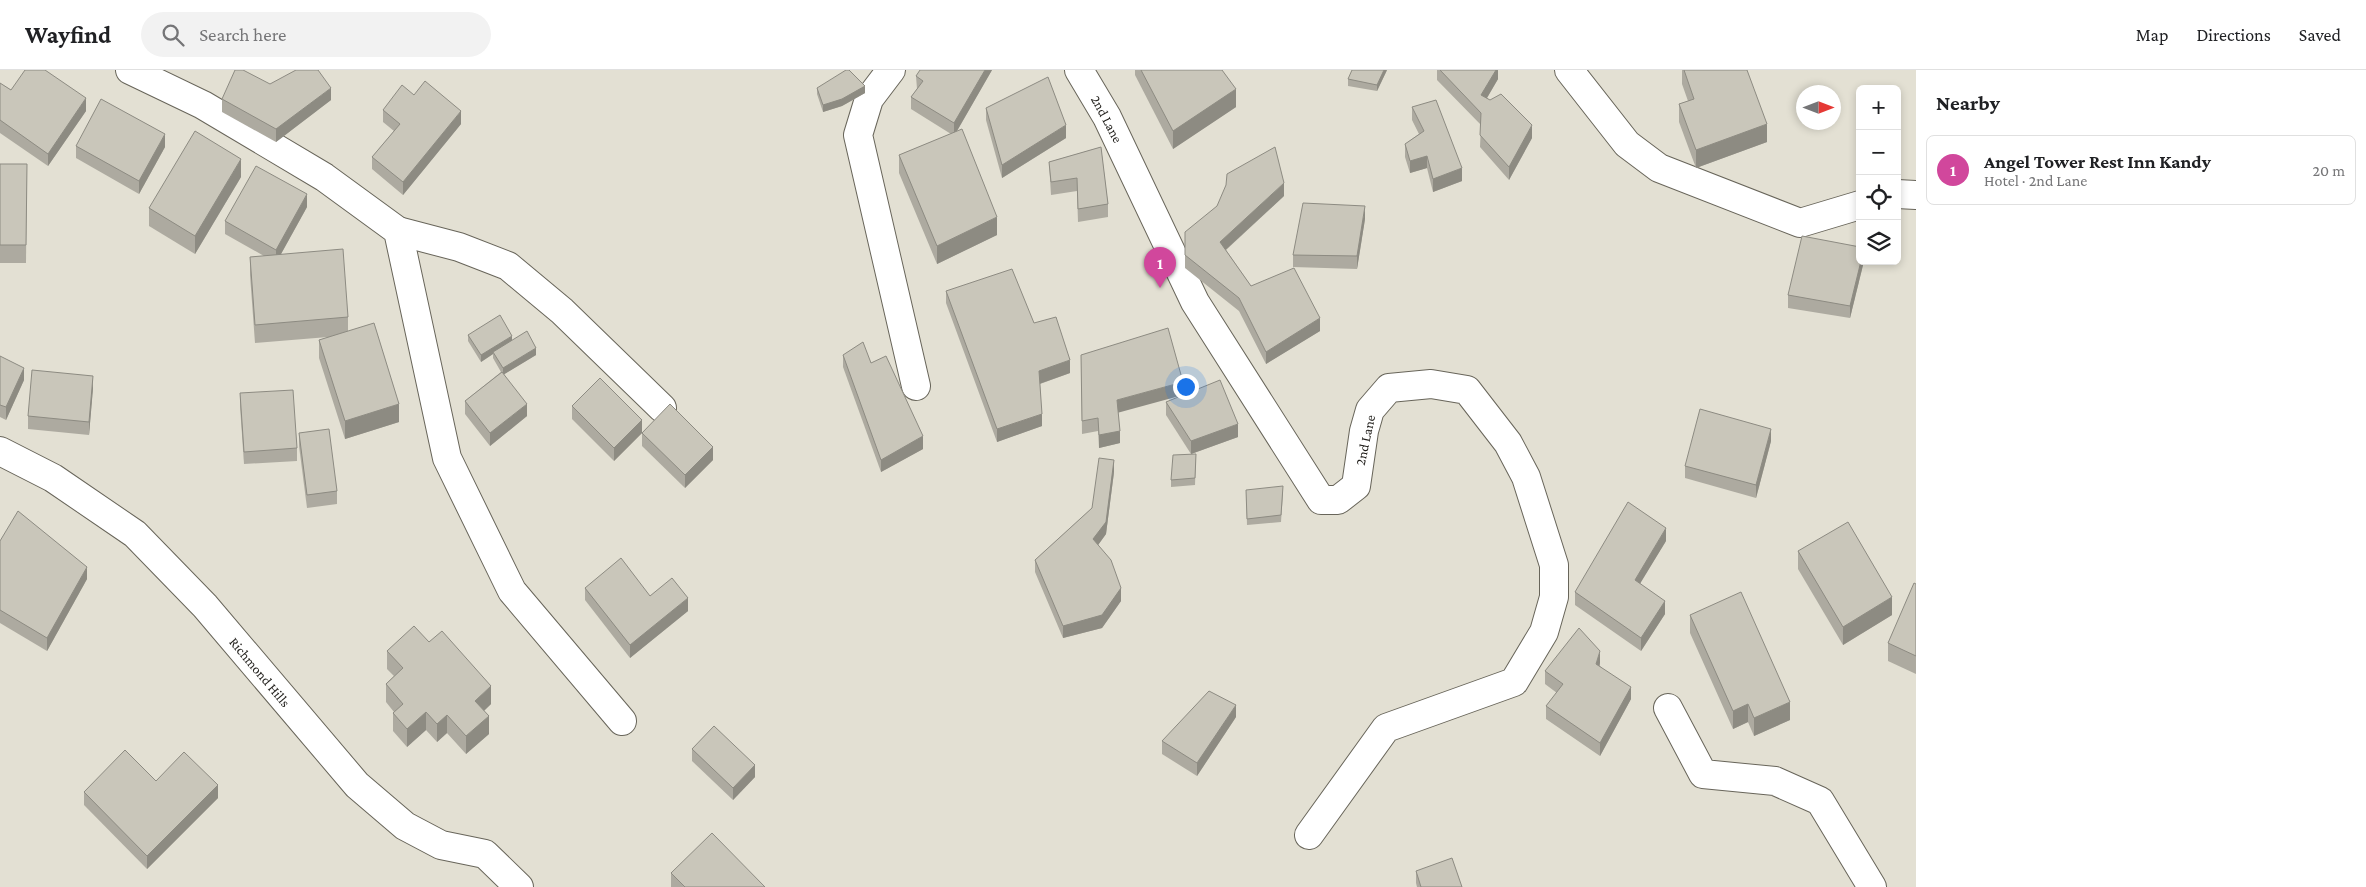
<!DOCTYPE html>
<meta charset="utf-8">
<style>
:root{--surface:#fff;--page:#f2f2f2;--text:#202124;--muted:#757577;--line:#e0e0e0;--accent:#0b8043}
body{margin:0;font-family:"Crimson Pro",serif;background:var(--page);color:var(--text)}
.controls{position:absolute;right:15px;top:15px;display:grid;overflow:hidden;border-radius:8px;box-shadow:0 2px 8px #0003}
.controls button{width:45px;height:45px;display:grid;place-items:center;padding:0;border:0;border-bottom:1px solid var(--line);background:var(--surface);color:var(--text);font:25px sans-serif}
.compass{position:absolute;left:1796px;top:15px;width:45px;height:45px;border-radius:50%;background:var(--surface);box-shadow:0 2px 8px #0003;rotate:90deg}
.you{position:absolute;left:1185px;top:316px;width:18px;height:18px;margin:-12px;border:4px solid #fff;border-radius:50%;background:#1a73e8;box-shadow:0 0 0 8px #1a73e833}
.badge{display:grid;place-items:center;width:32px;height:32px;border-radius:50%;background:var(--accent);color:#fff;font-size:16px;font-weight:700}
.pin{position:absolute;translate:-50% -41px;filter:drop-shadow(0 1px 2px #0008)}
.pin::after{content:'';position:absolute;top:26px;width:18px;height:15px;background:inherit;clip-path:polygon(0 0,100% 0,50% 100%)}
.list{margin:0;padding:0;list-style:none}
h2{display:flex;justify-content:space-between;align-items:center;height:65px;margin:0;padding:0 20px;font-size:21px}
h2 small{font-size:16px;font-weight:400;color:var(--muted)}
.list li{display:grid;grid-template-columns:32px 1fr auto;gap:15px;align-items:center;box-sizing:border-box;height:70px;margin:0 10px 10px;padding:0 10px;border:1px solid var(--line);border-radius:8px}
.list b{display:block;font-size:19px;white-space:nowrap}
.list p{margin:0;font-size:16px;white-space:nowrap;color:var(--muted)}
.list em{font-size:16px;font-style:normal;color:var(--muted)}
.icon{flex:none;width:28px;height:28px;fill:none;stroke:currentColor;stroke-width:2;stroke-linecap:round;stroke-linejoin:round}
.map{position:relative;flex:none;width:1916px;height:817px;overflow:hidden}
header{display:flex;align-items:center;gap:30px;box-sizing:border-box;height:70px;padding:0 25px;background:var(--surface);border-bottom:1px solid var(--line)}
header strong{font-size:24px}
nav{display:flex;gap:28px;margin-inline-start:auto;font-size:18px}
.search{width:350px;height:45px;background:var(--page);display:flex;align-items:center;gap:12px;box-sizing:border-box;padding:0 18px;border-radius:28px;color:var(--muted);font-size:19px}
main{display:flex}
aside{flex:1;background:var(--surface)}
.map>svg:first-child{display:block}
</style>
<header>
<strong>Wayfind</strong>
<div class="search"><svg class="icon" aria-label="search" viewBox="0 0 24 24"><circle cx="10" cy="10" r="6"/><path d="M15 15l6 6"/></svg>Search here</div>
<nav><a>Map</a><a>Directions</a><a>Saved</a></nav>
</header>
<main>
<div class="map">
<svg width="1916" height="817" viewBox="0 0 1916 817">
<rect width="100%" height="100%" fill="#e3e0d3"/>
<g fill="none" stroke-linecap="round" stroke-linejoin="round">
<defs>
<g id="minor">
<polyline points="130,0 203,35 324,107 398,161 447,388 512,521 622,651"/>
<polyline points="891,0 869,29 858,65 916,316"/>
<polyline points="1079,0 1107,47 1195,232 1321,430 1338,430 1356,416 1364,361 1370,340 1389,318 1431,314 1467,320 1508,373 1526,407 1554,495 1554,527 1544,562 1514,612 1386,658 1309,765"/>
<polyline points="1569,0 1627,74 1659,98 1800,153 1860,135"/>
<polyline points="1897,124 1916,125"/>
<polyline points="398,161 459,177 508,196 562,241 662,338"/>
<polyline points="0,381 53,408 135,464 205,536 357,715 405,756 441,775 485,784 519,817"/>
<polyline points="1668,638 1703,704 1775,711 1820,731 1872,817"/>
</g>
</defs>
<use href="#minor" stroke="#68655a" stroke-width="30"/>
<use href="#minor" stroke="#fff" stroke-width="28"/>
</g>
<g fill="#adaaa0">
<polygon points="992,0 957,61 997,165 937,194 899,103 899,85 951,64 911,39 911,27 917,19 916,6"/>
<polygon points="1135,0 1222,0 1236,37 1173,79 1135,5"/>
<polygon points="1387,0 1377,21 1348,16 1348,9"/>
<polygon points="1437,0 1498,0 1498,9 1487,28 1532,68 1509,110 1480,77 1481,55 1437,10"/>
<polygon points="1682,0 1747,0 1767,72 1696,98 1679,52 1679,34 1688,31 1682,14"/>
<polygon points="0,13 11,20 86,41 48,96 0,63"/>
<polygon points="270,14 331,30 276,72 222,42 222,29"/>
<polygon points="817,18 865,23 842,36 823,42 817,24"/>
<polygon points="414,25 461,54 403,125 372,99 372,87 394,61 383,52 383,40"/>
<polygon points="1412,37 1462,111 1433,122 1427,98 1410,103 1405,87 1405,74 1419,64 1412,50"/>
<polygon points="986,38 1066,68 1002,108 986,50"/>
<polygon points="76,76 165,77 139,124 76,88"/>
<polygon points="1101,77 1108,134 1108,147 1078,152 1077,121 1051,125 1049,92"/>
<polygon points="0,94 27,94 26,193 0,193"/>
<polygon points="241,107 195,184 149,156 149,138"/>
<polygon points="1284,126 1226,180 1251,216 1320,261 1266,294 1239,241 1185,198 1185,162"/>
<polygon points="307,137 281,184 348,247 348,261 399,352 345,369 319,288 319,270 328,267 255,273 250,205 250,187 264,186 225,164 225,151"/>
<polygon points="1365,149 1357,199 1293,197 1293,185"/>
<polygon points="1860,191 1864,191 1850,248 1788,238 1788,225"/>
<polygon points="946,221 1034,253 1070,303 1040,314 1042,356 997,372 946,233"/>
<polygon points="468,265 512,270 536,285 504,304 527,346 490,376 465,344 465,331 501,302 493,288 493,284 481,292 468,271"/>
<polygon points="843,285 871,293 923,379 881,402 843,297"/>
<polygon points="1081,285 1118,343 1120,373 1099,378 1098,361 1082,364"/>
<polygon points="0,286 24,310 6,350 0,347"/>
<polygon points="93,318 89,365 28,359 28,346"/>
<polygon points="240,323 297,378 297,391 244,394 240,336"/>
<polygon points="1166,332 1238,367 1191,384 1166,345"/>
<polygon points="572,336 642,363 614,391 572,349"/>
<polygon points="299,363 337,421 337,434 307,438 299,376"/>
<polygon points="642,363 713,390 685,418 642,376"/>
<polygon points="1771,371 1756,428 1685,408 1685,396"/>
<polygon points="1196,384 1195,415 1171,417 1171,410"/>
<polygon points="1114,402 1106,464 1098,475 1121,531 1102,558 1063,568 1035,502 1035,490 1092,438"/>
<polygon points="1246,420 1283,423 1281,452 1247,455"/>
<polygon points="0,471 87,509 47,581 0,553"/>
<polygon points="1666,471 1640,513 1665,544 1641,581 1575,535 1575,522"/>
<polygon points="1798,481 1892,545 1843,575 1798,499"/>
<polygon points="1916,514 1916,604 1888,591 1888,573"/>
<polygon points="585,518 650,526 688,541 630,588 585,530"/>
<polygon points="1690,545 1790,650 1754,666 1748,652 1733,659 1690,563"/>
<polygon points="429,572 491,634 484,641 489,664 466,684 447,663 437,672 426,660 407,677 393,661 393,643 394,642 386,632 386,614 394,606 387,599 387,581"/>
<polygon points="1600,593 1600,596 1631,629 1600,686 1546,649 1546,636 1557,623 1545,614 1545,601"/>
<polygon points="1236,647 1197,706 1162,684 1162,671"/>
<polygon points="692,679 755,707 733,730 692,691"/>
<polygon points="156,711 218,728 147,799 84,735 84,722"/>
<polygon points="1416,801 1462,817 1417,817 1416,813"/>
<polygon points="671,803 765,817 671,817"/>
</g>
<g fill="#8d8b82">
<polygon points="985,0 992,0 954,66 954,53"/>
<polygon points="1384,0 1387,0 1377,21 1377,15"/>
<polygon points="1496,0 1498,0 1498,9 1481,38 1481,25"/>
<polygon points="865,16 865,23 842,36 823,42 823,35"/>
<polygon points="331,18 331,30 276,72 276,59"/>
<polygon points="1236,19 1236,37 1173,79 1173,61"/>
<polygon points="86,28 86,41 48,96 48,84"/>
<polygon points="461,41 461,54 403,125 403,112"/>
<polygon points="1767,54 1767,72 1696,98 1696,80"/>
<polygon points="1066,55 1066,68 1002,108 1002,95"/>
<polygon points="1532,55 1532,68 1509,110 1509,97"/>
<polygon points="165,64 165,77 139,124 139,111"/>
<polygon points="1427,86 1427,98 1410,103 1410,91"/>
<polygon points="241,89 241,107 195,184 195,166"/>
<polygon points="1462,98 1462,111 1433,122 1433,109"/>
<polygon points="1284,113 1284,126 1220,185 1220,172"/>
<polygon points="307,124 307,137 276,193 276,180"/>
<polygon points="1365,136 1365,149 1357,199 1357,186"/>
<polygon points="997,147 997,165 937,194 937,176"/>
<polygon points="1861,191 1864,191 1850,248 1850,236"/>
<polygon points="1320,248 1320,261 1266,294 1266,282"/>
<polygon points="512,266 512,272 493,282 493,284 481,292 481,285"/>
<polygon points="536,278 536,285 503,305 503,298"/>
<polygon points="1070,290 1070,303 1039,314 1039,301"/>
<polygon points="24,298 24,310 6,350 6,337"/>
<polygon points="93,306 93,318 89,365 89,352"/>
<polygon points="1183,312 1183,325 1117,343 1117,330"/>
<polygon points="399,334 399,352 345,369 345,351"/>
<polygon points="527,334 527,346 490,376 490,363"/>
<polygon points="1042,344 1042,356 997,372 997,359"/>
<polygon points="642,350 642,363 614,391 614,378"/>
<polygon points="1238,354 1238,367 1191,384 1191,371"/>
<polygon points="1771,359 1771,371 1756,428 1756,415"/>
<polygon points="1120,361 1120,373 1099,378 1099,365"/>
<polygon points="923,366 923,379 881,402 881,390"/>
<polygon points="713,377 713,390 685,418 685,405"/>
<polygon points="1114,390 1114,402 1106,464 1093,482 1093,469"/>
<polygon points="1666,458 1666,471 1635,522 1635,510"/>
<polygon points="87,497 87,509 47,581 47,568"/>
<polygon points="1121,518 1121,531 1102,558 1063,568 1063,556"/>
<polygon points="1892,527 1892,545 1843,575 1843,557"/>
<polygon points="688,528 688,541 630,588 630,575"/>
<polygon points="1665,531 1665,544 1641,581 1641,568"/>
<polygon points="1600,581 1600,593 1596,606 1596,594"/>
<polygon points="491,616 491,634 475,649 475,631"/>
<polygon points="1631,617 1631,629 1600,686 1600,673"/>
<polygon points="1790,632 1790,650 1754,666 1754,648"/>
<polygon points="1748,634 1748,652 1733,659 1733,641"/>
<polygon points="1236,635 1236,647 1197,706 1197,693"/>
<polygon points="426,642 426,660 407,677 407,659"/>
<polygon points="447,645 447,663 437,672 437,654"/>
<polygon points="489,646 489,664 466,684 466,666"/>
<polygon points="755,695 755,707 733,730 733,718"/>
<polygon points="218,715 218,728 147,799 147,786"/>
</g>
<g fill="#c9c6ba" stroke="#8d8b82">
<polygon points="25,0 45,0 86,28 48,84 0,50 0,13 11,20"/>
<polygon points="235,0 243,0 270,14 296,0 318,0 331,18 276,59 222,29"/>
<polygon points="846,0 849,0 865,16 842,29 823,35 817,18"/>
<polygon points="920,0 985,0 954,53 911,27 923,11 916,6"/>
<polygon points="1141,0 1222,0 1236,19 1173,61"/>
<polygon points="1352,0 1384,0 1377,15 1348,9"/>
<polygon points="1440,0 1496,0 1481,25 1490,30 1501,24 1532,55 1509,97 1480,65 1481,43"/>
<polygon points="1684,0 1747,0 1767,54 1696,80 1679,34 1694,29"/>
<polygon points="1048,7 1066,55 1002,95 986,38"/>
<polygon points="425,11 461,41 403,112 372,87 400,54 383,40 402,15 414,25"/>
<polygon points="101,29 165,64 139,111 76,76"/>
<polygon points="1436,30 1462,98 1433,109 1427,86 1410,91 1405,74 1424,61 1412,37"/>
<polygon points="962,59 997,147 937,176 899,85"/>
<polygon points="195,61 241,89 195,166 149,138"/>
<polygon points="1101,77 1108,134 1078,139 1077,108 1051,112 1049,92"/>
<polygon points="1275,77 1284,113 1220,172 1251,216 1294,198 1320,248 1266,282 1239,228 1185,185 1185,162 1217,136 1226,115 1227,104"/>
<polygon points="0,94 27,94 26,175 0,175"/>
<polygon points="256,96 307,124 276,180 225,151"/>
<polygon points="1303,133 1365,136 1357,186 1293,185"/>
<polygon points="1802,166 1860,177 1860,191 1861,191 1850,236 1788,225"/>
<polygon points="343,179 348,247 255,255 250,187"/>
<polygon points="1012,199 1034,253 1056,247 1070,290 1039,301 1042,344 997,359 946,221"/>
<polygon points="500,245 512,266 481,285 468,265"/>
<polygon points="374,253 399,334 345,351 319,270"/>
<polygon points="1168,258 1183,312 1117,330 1120,361 1099,365 1098,348 1082,351 1081,285"/>
<polygon points="527,261 536,278 503,298 493,282"/>
<polygon points="863,272 871,293 886,286 923,366 881,390 843,285"/>
<polygon points="0,286 24,298 6,337 0,335"/>
<polygon points="32,300 93,306 89,352 28,346"/>
<polygon points="502,302 527,334 490,363 465,331"/>
<polygon points="600,308 642,350 614,378 572,336"/>
<polygon points="1220,310 1238,354 1191,371 1166,332"/>
<polygon points="293,320 297,378 244,382 240,323"/>
<polygon points="670,334 713,377 685,405 642,363"/>
<polygon points="1700,339 1771,359 1756,415 1685,396"/>
<polygon points="329,359 337,421 307,425 299,363"/>
<polygon points="1196,384 1195,408 1171,410 1173,385"/>
<polygon points="1099,388 1114,390 1106,452 1093,469 1111,490 1121,518 1102,545 1063,556 1035,490 1092,438"/>
<polygon points="1283,416 1281,445 1247,449 1246,420"/>
<polygon points="1628,432 1666,458 1635,510 1665,531 1641,568 1575,522"/>
<polygon points="18,441 87,497 47,568 0,540 0,471"/>
<polygon points="1848,452 1892,527 1843,557 1798,481"/>
<polygon points="621,488 650,526 672,508 688,528 630,575 585,518"/>
<polygon points="1914,513 1916,514 1916,586 1888,573"/>
<polygon points="1741,522 1790,632 1754,648 1748,634 1733,641 1690,545"/>
<polygon points="414,556 429,572 442,561 491,616 475,631 489,646 466,666 447,645 437,654 426,642 407,659 393,643 403,634 386,614 403,598 387,581"/>
<polygon points="1579,558 1600,581 1596,594 1631,617 1600,673 1546,636 1563,614 1545,601"/>
<polygon points="1209,621 1236,635 1197,693 1162,671"/>
<polygon points="714,656 755,695 733,718 692,679"/>
<polygon points="125,680 156,711 184,682 218,715 147,786 84,722"/>
<polygon points="712,763 765,817 685,817 671,803"/>
<polygon points="1452,788 1462,817 1421,817 1416,801"/>
</g>
<g text-anchor="middle" stroke-width="5" stroke-linejoin="round" paint-order="stroke">
<g font-size="14" fill="#211f1b" stroke="#fff">
<text transform="translate(1107 49) rotate(62)" y="5">2nd Lane</text>
<text transform="translate(1365 370) rotate(-78)" y="5">2nd Lane</text>
<text transform="translate(260 602) rotate(50)" y="5">Richmond Hills</text>
</g>
</g>
</svg>
<div class="controls">
<button>+</button>
<button>−</button>
<button><svg class="icon" aria-label="locate" viewBox="0 0 24 24"><circle cx="12" cy="12" r="6"/><path d="M12 2v4M12 18v4M2 12h4M18 12h4"/></svg></button>
<button><svg class="icon" aria-label="layers" viewBox="0 0 24 24"><path d="M12 4l9 5-9 5-9-5zM3 14l9 5 9-5"/></svg></button>
</div>
<svg class="compass" viewBox="-18 -18 36 36"><path d="M0-13l5 13h-10z" fill="#e53935"/><path d="M0 13l5-13h-10z" fill="#757577"/></svg>
<div class="you"></div>
<div class="pin badge" style="left:1160px;top:218px;background:#d1479c">1</div>
</div>
<aside>
<h2>Nearby<small></small></h2>
<ul class="list">
<li><span class="badge" style="background:#d1479c">1</span><div><b>Angel Tower Rest Inn Kandy</b><p>Hotel · 2nd Lane</p></div><em>20 m</em></li>
</ul>
</aside>
</main>
